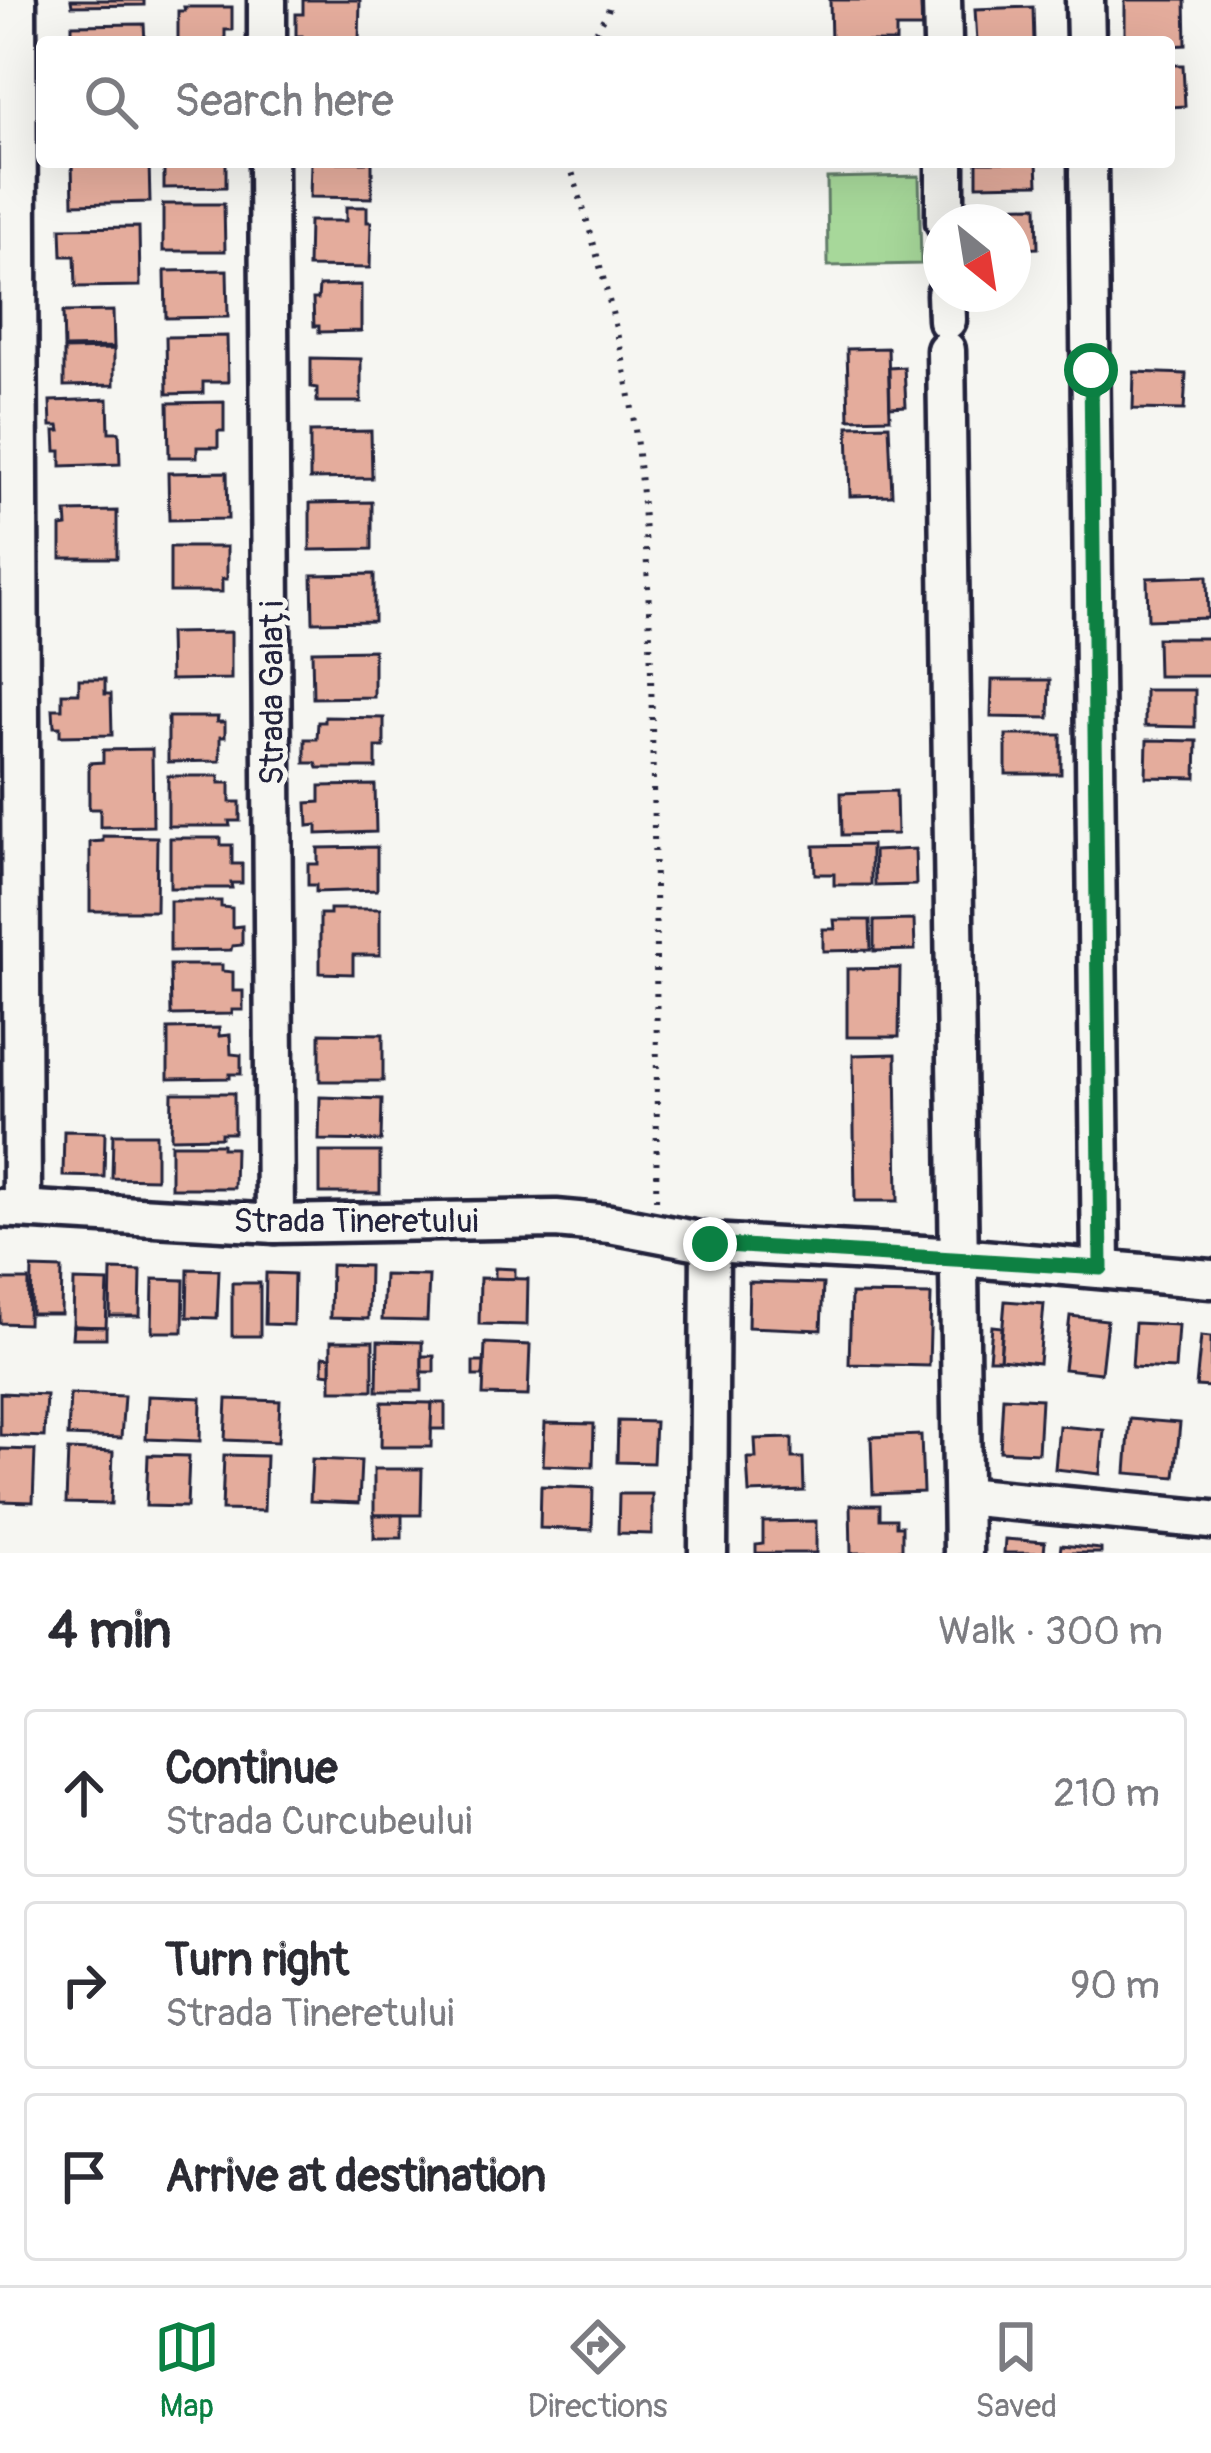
<!DOCTYPE html>
<meta charset="utf-8">
<style>
:root{--surface:#fff;--page:#f7f7f7;--text:#2b2b33;--muted:#7c7c81;--line:#e1e1e2;--accent:#0b8043}
body{margin:0;font-family:Pangolin,sans-serif;background:var(--page);color:var(--text)}
.compass{position:absolute;left:923px;top:204px;width:108px;height:108px;border-radius:50%;background:var(--surface);box-shadow:0 12px 48px #0002;rotate:150deg}
.stop{position:absolute;width:36px;height:36px;margin:-27px;border:9px solid #0b8043;border-radius:50%;background:#fff}
.stop.end{background:#0b8043;border-color:#fff;box-shadow:0 3px 12px #0008}
.list{margin:0;padding:0;list-style:none}
h2{display:flex;justify-content:space-between;align-items:center;height:156px;margin:0;padding:0 48px;font-size:51px}
h2 small{font-size:39px;font-weight:400;color:var(--muted)}
.list li{display:grid;grid-template-columns:78px 1fr auto;gap:36px;align-items:center;box-sizing:border-box;height:168px;margin:0 24px 24px;padding:0 24px;border:3px solid var(--line);border-radius:12px}
.list b{display:block;font-size:45px;white-space:nowrap}
.list p{margin:0;font-size:39px;white-space:nowrap;color:var(--muted)}
.list em{font-size:39px;font-style:normal;color:var(--muted)}
.icon{flex:none;width:66px;height:66px;fill:none;stroke:currentColor;stroke-width:2;stroke-linecap:round;stroke-linejoin:round}
.map{position:relative;flex:none;width:1211px;height:1553px;overflow:hidden}
.search{position:absolute;background:var(--surface);box-shadow:0 12px 48px #0002;left:36px;right:36px;top:36px;height:132px;display:flex;align-items:center;gap:30px;box-sizing:border-box;padding:0 42px;border-radius:12px;color:var(--muted);font-size:45px}
.sheet{height:732px;background:var(--surface)}
nav{display:flex;justify-content:space-around;align-items:center;box-sizing:border-box;height:168px;border-top:3px solid var(--line);background:var(--surface);font-size:33px;color:var(--muted)}
nav a{display:grid;justify-items:center;gap:6px}
nav .on{color:var(--accent)}
.map>svg:first-child{display:block}
</style>
<div class="map">
<svg width="1211" height="1553" viewBox="0 0 1211 1553">
<rect width="100%" height="100%" fill="#f6f6f2"/>
<filter id="ink" filterUnits="userSpaceOnUse"><feTurbulence type="fractalNoise" baseFrequency=".00833" numOctaves="2"/><feDisplacementMap in="SourceGraphic" scale="24" xChannelSelector="R" yChannelSelector="G"/><feConvolveMatrix kernelMatrix="1 2 1 2 8 2 1 2 1" color-interpolation-filters="sRGB"/></filter>
<g filter="url(#ink)">
<polygon fill="#a7d89a" stroke="#647d6a" stroke-width="3" points="919,176 921,264 828,266 827,178"/>
<g fill="#e4ac9c" stroke="#22223b" stroke-width="3">
<polygon points="71,0 144,0 144,5 72,6"/>
<polygon points="303,0 360,0 359,42 302,42 302,36 296,36 296,14 303,14"/>
<polygon points="830,0 921,0 922,28 896,28 896,42 831,42"/>
<polygon points="1125,0 1185,0 1186,45 1169,46 1169,42 1125,42"/>
<polygon points="184,7 232,7 232,30 225,30 225,42 178,42 178,11 185,11"/>
<polygon points="1033,7 1034,42 977,42 975,9"/>
<polygon points="144,24 145,42 72,42 72,25"/>
<polygon points="1169,65 1183,65 1185,106 1169,107"/>
<polygon points="72,162 149,162 150,202 73,204"/>
<polygon points="164,162 226,162 226,187 164,188"/>
<polygon points="311,162 372,162 372,198 310,197"/>
<polygon points="977,162 1037,162 1038,184 977,185"/>
<polygon points="163,204 224,204 225,251 163,251"/>
<polygon points="1037,206 1038,248 1013,249 1013,222 978,222 978,207"/>
<polygon points="346,207 367,207 367,222 371,222 370,268 308,267 309,221 346,221"/>
<polygon points="139,227 140,286 76,287 75,256 62,256 61,228"/>
<polygon points="227,270 228,317 166,318 165,271"/>
<polygon points="361,285 361,331 319,332 319,326 314,326 313,299 318,299 319,286"/>
<polygon points="113,311 114,347 64,348 63,312"/>
<polygon points="227,336 228,382 203,382 203,393 167,394 166,337"/>
<polygon points="888,348 890,418 849,419 847,349"/>
<polygon points="114,349 114,385 64,386 64,350"/>
<polygon points="311,358 361,359 361,402 317,402 317,388 311,387"/>
<polygon points="904,367 906,406 890,407 889,368"/>
<polygon points="1134,372 1186,374 1184,410 1133,409"/>
<polygon points="108,399 109,432 119,432 120,464 61,466 61,451 56,451 55,431 60,431 59,426 51,426 50,401"/>
<polygon points="224,402 224,431 218,431 218,447 197,447 197,457 169,457 168,403"/>
<polygon points="889,425 892,495 850,496 848,426"/>
<polygon points="371,431 372,478 310,479 310,432"/>
<polygon points="227,472 228,519 169,520 168,473"/>
<polygon points="372,502 372,549 310,550 310,503"/>
<polygon points="117,511 117,558 61,558 61,527 67,526 66,512"/>
<polygon points="170,547 227,547 227,579 222,579 222,592 170,592"/>
<polygon points="374,574 374,621 313,622 312,575"/>
<polygon points="1207,576 1208,618 1148,620 1147,578"/>
<polygon points="231,632 231,679 170,680 169,633"/>
<polygon points="1157,638 1210,638 1210,676 1158,676"/>
<polygon points="374,650 374,697 313,698 312,651"/>
<polygon points="79,679 105,679 105,694 111,694 112,735 60,736 60,727 54,727 53,709 62,709 62,693 79,693"/>
<polygon points="992,680 1050,680 1049,718 991,717"/>
<polygon points="1145,690 1195,690 1195,727 1145,726"/>
<polygon points="168,717 218,717 217,722 225,722 225,737 220,737 220,761 168,762"/>
<polygon points="325,717 384,718 384,747 376,747 376,768 318,768 316,763 305,763 305,739 317,739 318,722 325,722"/>
<rect x="1006" y="735" width="55" height="39"/>
<polygon points="1147,740 1197,741 1196,778 1146,777"/>
<polygon points="152,749 153,826 100,827 100,809 89,809 89,763 103,762 103,750"/>
<polygon points="168,776 219,776 219,783 230,783 230,802 240,802 240,821 229,821 230,826 168,826"/>
<polygon points="375,785 376,832 317,834 317,825 308,826 307,803 320,802 320,786"/>
<polygon points="896,791 897,834 842,835 841,793"/>
<polygon points="103,836 157,837 156,911 90,911 90,842 103,841"/>
<polygon points="170,838 221,838 221,845 232,845 232,864 242,864 242,883 231,883 232,888 170,888"/>
<polygon points="871,845 871,885 834,885 834,874 815,874 814,846"/>
<polygon points="377,847 377,890 316,892 316,885 308,885 308,864 318,864 318,848"/>
<polygon points="915,849 916,885 875,886 874,851"/>
<polygon points="170,901 221,901 221,907 232,908 232,927 242,926 242,945 232,946 231,950 170,951"/>
<polygon points="330,909 380,909 380,955 353,955 353,974 320,973 320,914 330,914"/>
<polygon points="834,920 870,920 871,950 823,951 823,929 835,929"/>
<polygon points="914,920 915,950 874,951 874,921"/>
<polygon points="170,965 222,965 222,971 233,972 233,991 243,991 243,1010 232,1010 232,1014 171,1015"/>
<polygon points="900,968 899,1037 847,1037 847,969"/>
<polygon points="219,1028 219,1036 230,1035 231,1054 241,1055 241,1074 230,1074 230,1078 168,1079 168,1029"/>
<polygon points="320,1033 383,1034 383,1081 320,1081"/>
<polygon points="896,1054 898,1201 855,1201 853,1055"/>
<polygon points="172,1093 234,1093 234,1133 221,1133 221,1137 171,1138"/>
<polygon points="320,1097 382,1099 381,1141 319,1140"/>
<polygon points="64,1131 105,1132 104,1177 63,1176"/>
<polygon points="113,1134 156,1134 156,1179 112,1178"/>
<polygon points="171,1144 222,1144 222,1148 235,1148 234,1188 171,1188"/>
<rect x="320" y="1152" width="60" height="41"/>
<polygon points="331,1265 369,1266 368,1319 330,1318"/>
<polygon points="32,1268 62,1269 61,1314 31,1314"/>
<polygon points="495,1268 515,1269 515,1279 495,1278"/>
<polygon points="188,1269 219,1270 217,1318 187,1317"/>
<polygon points="111,1270 141,1271 140,1316 110,1316"/>
<polygon points="266,1273 294,1274 293,1325 265,1324"/>
<polygon points="384,1275 429,1276 427,1321 382,1320"/>
<polygon points="480,1278 528,1279 527,1325 479,1324"/>
<polygon points="153,1279 184,1280 183,1332 152,1332"/>
<polygon points="0,1280 29,1280 28,1324 0,1323"/>
<polygon points="74,1281 108,1282 106,1327 73,1326"/>
<polygon points="749,1282 823,1284 821,1330 748,1327"/>
<rect x="232" y="1283" width="28" height="53"/>
<polygon points="851,1294 931,1295 929,1366 849,1364"/>
<polygon points="1005,1301 1044,1304 1039,1363 1000,1359"/>
<polygon points="1070,1316 1107,1320 1101,1373 1064,1369"/>
<polygon points="1135,1323 1178,1325 1175,1369 1132,1367"/>
<polygon points="73,1326 106,1327 106,1338 72,1338"/>
<polygon points="992,1326 1002,1327 1000,1359 989,1359"/>
<polygon points="1201,1336 1211,1337 1211,1387 1196,1386"/>
<rect x="331" y="1341" width="42" height="49"/>
<polygon points="378,1341 422,1342 422,1391 377,1391"/>
<polygon points="485,1343 530,1345 528,1396 483,1395"/>
<polygon points="323,1356 331,1357 331,1374 323,1373"/>
<rect x="422" y="1356" width="12" height="16"/>
<polygon points="473,1362 484,1362 483,1376 473,1376"/>
<polygon points="0,1393 46,1395 44,1437 0,1435"/>
<polygon points="70,1394 124,1396 121,1438 68,1436"/>
<polygon points="148,1396 201,1398 200,1441 146,1439"/>
<polygon points="1003,1397 1041,1399 1038,1453 1000,1451"/>
<polygon points="227,1399 280,1401 278,1442 225,1440"/>
<polygon points="382,1402 432,1403 431,1447 381,1447"/>
<polygon points="432,1403 445,1403 445,1429 431,1429"/>
<polygon points="1130,1419 1180,1423 1175,1477 1126,1473"/>
<polygon points="618,1421 655,1422 653,1463 617,1462"/>
<polygon points="545,1423 594,1424 593,1467 543,1465"/>
<polygon points="1059,1426 1104,1430 1100,1474 1055,1469"/>
<polygon points="921,1435 923,1492 873,1494 871,1437"/>
<polygon points="792,1438 792,1458 803,1458 804,1491 749,1493 747,1458 756,1458 755,1439"/>
<polygon points="0,1449 35,1450 33,1502 0,1501"/>
<polygon points="68,1450 113,1452 111,1504 66,1503"/>
<polygon points="148,1455 189,1456 187,1507 146,1506"/>
<polygon points="224,1455 266,1456 264,1511 222,1510"/>
<polygon points="312,1459 361,1461 359,1503 310,1501"/>
<polygon points="374,1469 422,1469 421,1515 374,1515"/>
<polygon points="541,1486 593,1488 592,1530 540,1528"/>
<polygon points="619,1494 652,1494 652,1534 618,1533"/>
<polygon points="850,1505 880,1505 880,1519 896,1519 896,1526 902,1526 902,1550 897,1550 897,1553 851,1553"/>
<rect x="374" y="1515" width="28" height="23"/>
<polygon points="816,1521 816,1553 756,1553 756,1545 763,1544 763,1522"/>
<polygon points="1005,1539 1045,1542 1044,1553 1004,1553"/>
<polygon points="1061,1545 1101,1549 1101,1553 1060,1553"/>
</g>
<g fill="none" stroke-linecap="round" stroke-linejoin="round">
<defs>
<g id="street">
<polyline points="17,0 22,1209"/>
<polyline points="267,0 267,42"/>
<polyline points="942,0 943,42"/>
<polyline points="1085,0 1086,42"/>
<polyline points="268,162 275,1224"/>
<polyline points="945,162 945,222"/>
<polyline points="1088,162 1101,1268"/>
<polyline points="946,294 947,320"/>
<polyline points="946,350 963,1553"/>
<polyline points="0,1208 275,1224 556,1219 610,1224 710,1243 960,1257 1211,1279"/>
<polyline points="963,1496 1211,1520"/>
<polyline points="708,1553 710,1243"/>
</g>
</defs>
<use href="#street" stroke="#22223b" stroke-width="45"/>
<g stroke="#22223b" stroke-width="6" stroke-dasharray="3 9" stroke-linecap="butt">
<polyline points="590,42 608,11 611,0"/>
<path d="M 569,162 C 597,252 624,343 636,437 C 650,552 651,668 653,784 C 656,924 658,1064 656,1204"/>
</g>
<use href="#street" stroke="#f6f6f2" stroke-width="36"/>
</g>
</g>
<g fill="none" stroke-linecap="round" stroke-linejoin="round" filter="url(#ink)">
<polyline stroke="#0b8043" stroke-width="15" points="710,1244 1101,1268 1091,370"/>
</g>
<g text-anchor="middle" stroke-width="10" stroke-linejoin="round" paint-order="stroke">
<g font-size="33" fill="#22223b" stroke="#f6f6f2">
<text transform="translate(271 693) rotate(-90)" y="12">Strada Galați</text>
<text x="356" y="1232">Strada Tineretului</text>
</g>
</g>
</svg>
<svg class="compass" viewBox="-18 -18 36 36"><path d="M0-13l5 13h-10z" fill="#e53935"/><path d="M0 13l5-13h-10z" fill="#7c7c81"/></svg>
<div class="stop" style="left:1091px;top:370px"></div>
<div class="stop end" style="left:710px;top:1244px"></div>
<div class="search"><svg class="icon" aria-label="search" viewBox="0 0 24 24"><circle cx="10" cy="10" r="6"/><path d="M15 15l6 6"/></svg>Search here</div>
</div>
<section class="sheet">
<h2>4 min<small>Walk · 300 m</small></h2>
<ul class="list">
<li><svg class="icon" aria-label="ahead" viewBox="0 0 24 24"><path d="M12 20V5M6 11l6-6 6 6"/></svg><div><b>Continue</b><p>Strada Curcubeului</p></div><em>210 m</em></li>
<li><svg class="icon" aria-label="right" viewBox="0 0 24 24"><path d="M7 20v-9h11M14 6l5 5-5 5"/></svg><div><b>Turn right</b><p>Strada Tineretului</p></div><em>90 m</em></li>
<li><svg class="icon" aria-label="arrive" viewBox="0 0 24 24"><path d="M6 21V4h12l-3 4 3 4H6"/></svg><div><b>Arrive at destination</b></div></li>
</ul>
</section>
<nav>
<a class="on"><svg class="icon" aria-label="map" viewBox="0 0 24 24"><path d="M3 6l6-2 6 2 6-2v14l-6 2-6-2-6 2zM9 4v14M15 6v14"/></svg>Map</a>
<a><svg class="icon" aria-label="directions" viewBox="0 0 24 24"><path d="M12 3l9 9-9 9-9-9zM9 14v-3h6M13 9l2 2-2 2"/></svg>Directions</a>
<a><svg class="icon" aria-label="saved" viewBox="0 0 24 24"><path d="M7 4h10v16l-5-4-5 4z"/></svg>Saved</a>
</nav>
